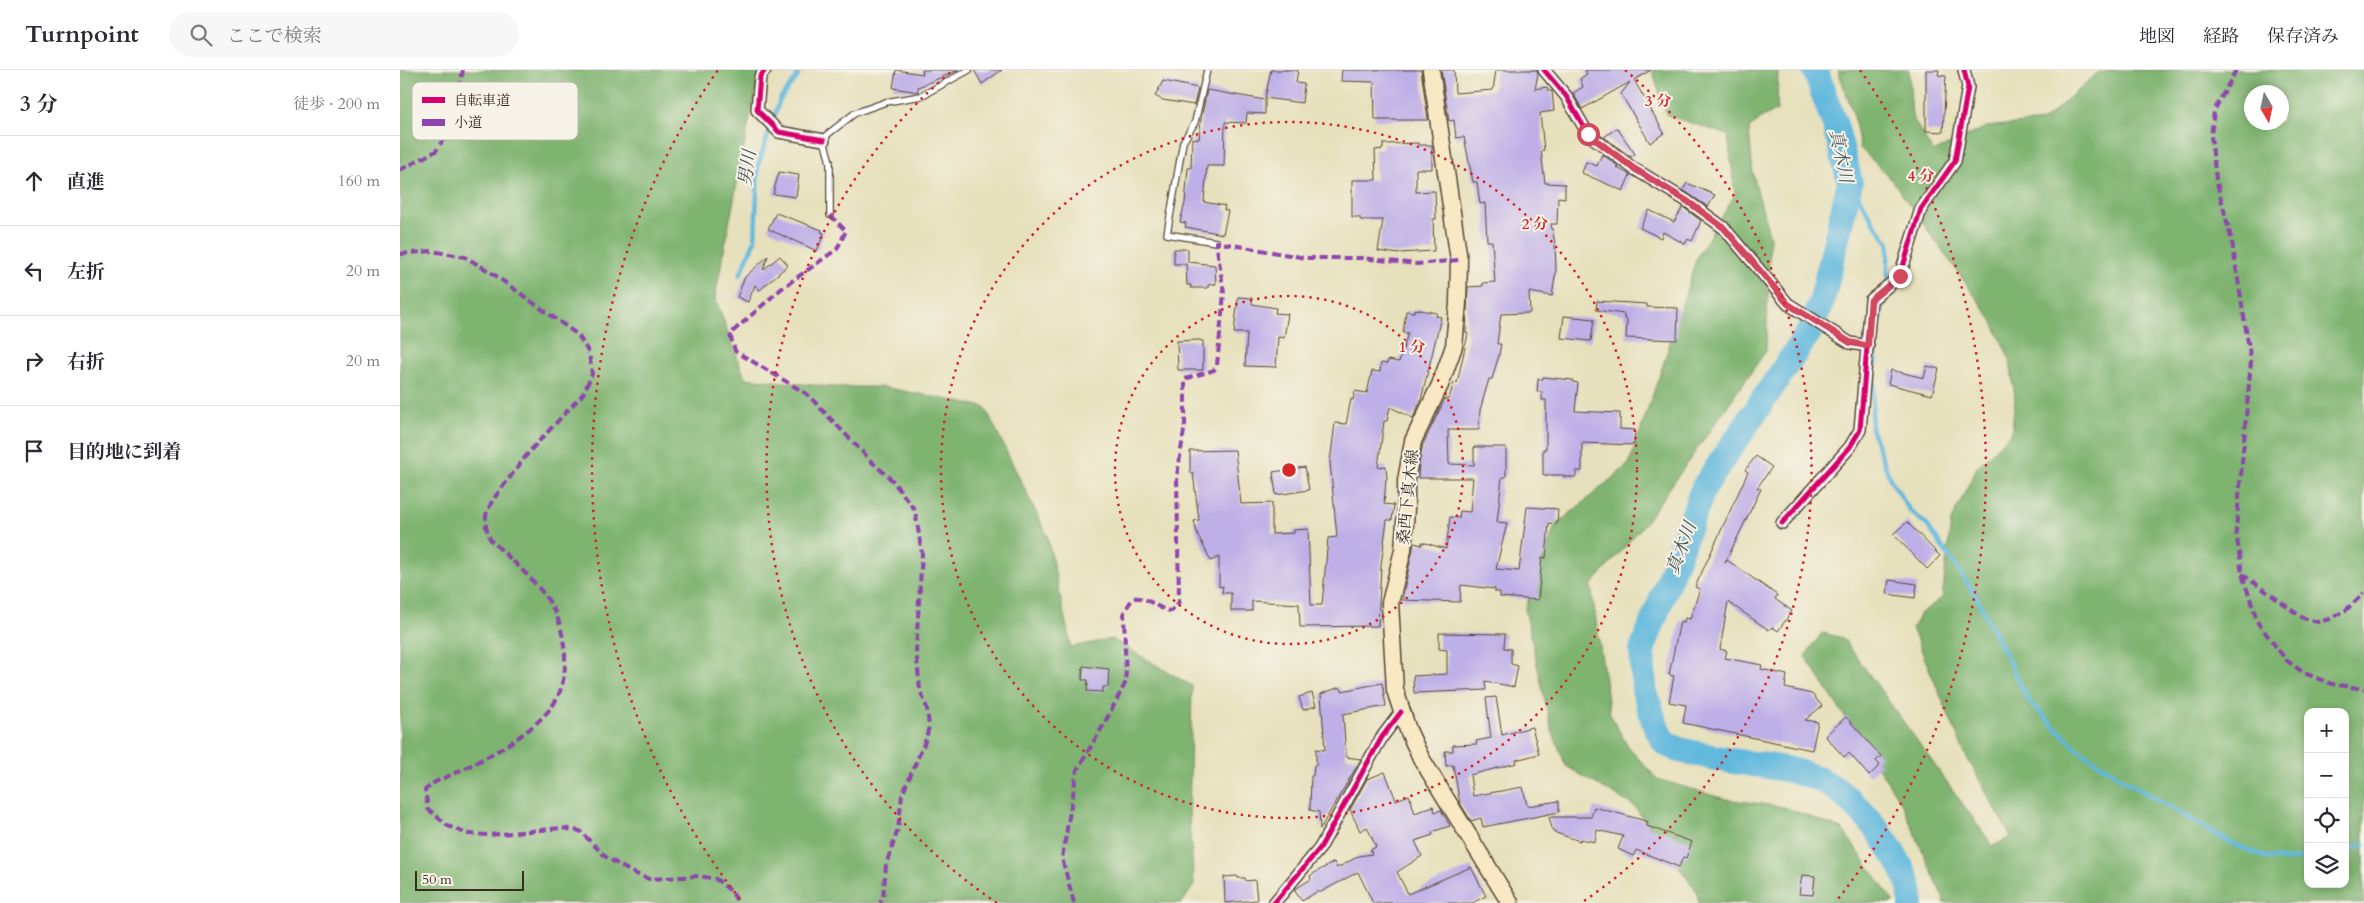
<!DOCTYPE html>
<html lang="ja">
<meta charset="utf-8">
<style>
:root{--surface:#fff;--page:#f7f7f7;--text:#2b2b33;--muted:#7c7c81;--line:#e1e1e2}
body{margin:0;font-family:Cardo,"Noto Serif JP",serif;background:var(--page);color:var(--text)}
.controls{position:absolute;right:15px;bottom:15px;display:grid;overflow:hidden;border-radius:10px;box-shadow:0 2px 8px #0003}
.controls button{width:45px;height:45px;display:grid;place-items:center;padding:0;border:0;border-bottom:1px solid var(--line);background:var(--surface);color:var(--text);font:25px sans-serif}
.compass{position:absolute;left:1844px;top:15px;width:45px;height:45px;border-radius:50%;background:var(--surface);box-shadow:0 2px 8px #0003;rotate:171deg}
.scale{position:absolute;left:15px;bottom:12px;width:109px;box-sizing:border-box;padding-left:5px;border:2px solid #3b2a1e;border-top:0;font-size:14px;line-height:18px;white-space:nowrap;color:#3b2a1e;-webkit-text-stroke:4px #f7f3e8;paint-order:stroke}
.stop{position:absolute;width:15px;height:15px;margin:-11px;border:4px solid #d1495b;border-radius:50%;background:#fff}
.stop.end{background:#d1495b;border-color:#fff;box-shadow:0 1px 5px #0008}
.list{margin:0;padding:0;list-style:none}
h2{display:flex;justify-content:space-between;align-items:center;height:65px;margin:0;padding:0 20px;font-size:21px}
h2 small{font-size:16px;font-weight:400;color:var(--muted)}
.list li{display:grid;grid-template-columns:32px 1fr auto;gap:15px;align-items:center;box-sizing:border-box;height:90px;padding:0 20px;border-top:1px solid var(--line)}
.list b{display:block;font-size:19px;white-space:nowrap}
.list em{font-size:16px;font-style:normal;color:var(--muted)}
.icon{flex:none;width:28px;height:28px;fill:none;stroke:currentColor;stroke-width:2;stroke-linecap:round;stroke-linejoin:round}
.map{position:relative;flex:none;width:1964px;height:833px;overflow:hidden}
header{display:flex;align-items:center;gap:30px;box-sizing:border-box;height:70px;padding:0 25px;background:var(--surface);border-bottom:1px solid var(--line)}
header strong{font-size:24px}
nav{display:flex;gap:28px;margin-inline-start:auto;font-size:18px}
.search{width:350px;height:45px;background:var(--page);display:flex;align-items:center;gap:12px;box-sizing:border-box;padding:0 18px;border-radius:28px;color:var(--muted);font-size:19px}
main{display:flex}
aside{flex:1;background:var(--surface)}
.map>svg:first-child{display:block}
</style>
<header>
<strong>Turnpoint</strong>
<div class="search"><svg class="icon" aria-label="search" viewBox="0 0 24 24"><circle cx="10" cy="10" r="6"/><path d="M15 15l6 6"/></svg>ここで検索</div>
<nav><a>地図</a><a>経路</a><a>保存済み</a></nav>
</header>
<main>
<aside>
<h2>3 分<small>徒歩 · 200 m</small></h2>
<ul class="list">
<li><svg class="icon" aria-label="ahead" viewBox="0 0 24 24"><path d="M12 20V5M6 11l6-6 6 6"/></svg><div><b>直進</b></div><em>160 m</em></li>
<li><svg class="icon" aria-label="left" viewBox="0 0 24 24"><path d="M17 20v-9H6M10 6l-5 5 5 5"/></svg><div><b>左折</b></div><em>20 m</em></li>
<li><svg class="icon" aria-label="right" viewBox="0 0 24 24"><path d="M7 20v-9h11M14 6l5 5-5 5"/></svg><div><b>右折</b></div><em>20 m</em></li>
<li><svg class="icon" aria-label="arrive" viewBox="0 0 24 24"><path d="M6 21V4h12l-3 4 3 4H6"/></svg><div><b>目的地に到着</b></div></li>
</ul>
</aside>
<div class="map">
<svg width="1964" height="833" viewBox="0 0 1964 833">
<rect width="100%" height="100%" fill="#f7f3e8"/>
<filter id="ink" filterUnits="userSpaceOnUse"><feTurbulence type="fractalNoise" baseFrequency=".02" numOctaves="2"/><feDisplacementMap in="SourceGraphic" scale="10" xChannelSelector="R" yChannelSelector="G"/><feConvolveMatrix kernelMatrix="1 2 1 2 8 2 1 2 1" color-interpolation-filters="sRGB"/></filter>
<filter id="wash" filterUnits="userSpaceOnUse"><feTurbulence type="fractalNoise" baseFrequency=".0096" numOctaves="4" result="noise"/><feDisplacementMap in="SourceGraphic" scale="20" xChannelSelector="R" yChannelSelector="G"/><feGaussianBlur stdDeviation="1.12" result="paint"/><feColorMatrix in="noise" values="0 0 0 0 0 0 0 0 0 0 0 0 0 0 0 0 0 1.4 0 .05"/><feComposite in="paint" operator="in"/></filter>
<g filter="url(#wash)">
<rect width="100%" height="100%" fill="#e7e0bc"/>
<g fill="#7eb36f" stroke="#5c6e46" fill-rule="evenodd">
<polygon points="0,0 361,0 351,42 315,227 345,308 432,317 483,317 585,337 647,465 671,577 712,569 792,616 789,750 794,815 782,833 0,833"/>
<polygon points="1252,0 1378,0 1377,40 1362,47 1349,59 1353,104 1370,168 1366,281 1245,453 1191,516 1210,644 1228,677 1257,709 1325,729 1384,737 1442,759 1493,831 1492,833 1299,833 1296,820 1234,736 1166,696 1151,658 1125,539 1155,456 1229,394 1265,289 1297,187 1335,125 1328,65 1267,45"/>
<path d="M 1438,0 L 1509,0 L 1512,47 L 1533,82 L 1586,57 L 1643,51 L 1696,4 L 1713,0 L 1964,0 L 1964,833 L 1543,833 L 1544,830 L 1502,734 L 1405,586 L 1422,563 L 1443,568 L 1593,776 L 1611,767 L 1565,684 L 1512,558 L 1521,543 L 1542,528 L 1551,451 L 1577,397 L 1612,362 L 1615,328 L 1610,290 L 1592,250 L 1492,110 L 1460,78 L 1454,46 ZM 1852,22 L 1882,22 L 1882,52 L 1852,52 ZM 1908,642 L 1945,642 L 1945,814 L 1908,814 Z"/>
</g>
<g fill="none" stroke-linecap="round" stroke-linejoin="round">
<g stroke="#60b8dd" stroke-width="4.5">
<polyline points="1450,112 1474,153 1489,173 1487,214"/>
<polyline points="340,205 355,170 358,96 380,29 398,6 396,5 400,0"/>
<polyline points="1486,222 1477,261 1471,358 1490,409 1510,441 1527,455 1575,524 1629,632 1679,680 1724,710 1831,773 1865,787 1888,790 1908,787"/>
<polyline points="1945,780 1964,774"/>
</g>
<path stroke="#60b8dd" stroke-width="26" d="M 1415,0 L 1435,55 L 1450,112 L 1422,230 L 1409,262 L 1304,417 L 1242,580 L 1244,619 L 1256,657 L 1265,673 L 1279,680 C 1299,684 1319,689 1339,692 C 1370,697 1408,699 1434,718 C 1456,734 1477,757 1491,780 C 1501,796 1513,815 1511,833"/>
</g>
<g id="blocks">
<g fill="#bdafe7">
<polygon points="496,0 523,4 522,0 559,0 518,17 518,22 493,18"/>
<polygon points="574,0 602,0 582,14"/>
<polygon points="871,0 898,0 896,13 904,14 902,33 865,28"/>
<polygon points="942,0 1021,0 1028,50 975,50 974,12 941,11"/>
<polygon points="1041,0 1054,0 1055,23 1093,20 1096,0 1137,0 1138,4 1135,19 1147,17 1148,21 1152,21 1154,41 1140,43 1144,80 1141,81 1145,113 1165,114 1165,128 1158,127 1157,154 1151,154 1155,173 1156,201 1152,226 1129,222 1130,243 1101,244 1097,274 1101,274 1099,285 1092,309 1089,309 1080,340 1079,360 1048,360 1049,394 1074,395 1074,377 1106,377 1106,407 1102,407 1097,452 1107,453 1096,499 1119,501 1127,437 1158,439 1157,454 1149,453 1146,488 1142,487 1138,530 1100,527 1100,522 1095,522 1095,519 1061,515 1060,532 1002,530 1014,473 1022,475 1022,472 1046,479 1050,447 1059,448 1060,441 1070,442 1073,408 1018,408 1019,394 1023,374 1045,329 1049,329 1054,312 1057,313 1068,264 1066,263 1068,217 1083,216 1083,213 1095,212 1092,171 1087,171 1085,133 1080,134 1077,112 1073,112 1064,67 1056,68 1054,50 1049,51"/>
<polygon points="1185,0 1251,0 1234,10 1264,63 1250,73 1221,24 1230,12 1182,39 1173,23 1183,17 1180,9 1187,4"/>
<polygon points="1526,0 1539,0 1538,5 1546,6 1543,62 1526,61"/>
<polygon points="763,11 798,18 794,35 763,30 755,26"/>
<polygon points="807,20 865,30 865,44 847,43 846,53 825,52 824,96 807,96 804,132 825,136 824,140 828,141 823,164 785,157 786,153 780,152 785,133 788,98 791,98 792,68 799,69 801,49"/>
<polygon points="1217,58 1235,84 1231,87 1204,67"/>
<polygon points="1018,73 1018,75 1032,75 1032,99 1016,99 1016,122 1035,121 1036,149 1033,149 1034,181 999,183 999,184 978,181 983,150 960,150 960,147 952,147 952,110 976,110 975,80 983,79 983,74"/>
<polygon points="1202,84 1218,96 1216,97 1230,105 1223,121 1182,103 1186,92 1197,96"/>
<polygon points="379,102 399,105 396,127 373,124"/>
<polygon points="1287,113 1315,125 1308,137 1283,120"/>
<polygon points="1283,137 1301,151 1292,171 1288,169 1285,174 1263,162 1261,168 1240,158 1249,140 1274,152"/>
<polygon points="376,143 422,160 421,162 424,163 417,181 368,159"/>
<polygon points="774,179 788,179 788,192 815,195 816,214 808,215 808,218 791,218 791,215 787,215 786,194 774,194"/>
<polygon points="368,186 363,200 380,186 388,195 360,220 355,215 348,232 337,227 345,207"/>
<polygon points="838,227 852,228 852,234 876,238 875,243 888,244 884,268 878,267 876,297 845,296 847,263 834,263"/>
<polygon points="1197,231 1247,234 1247,237 1278,238 1277,270 1226,268 1227,249 1224,249 1224,244 1196,240"/>
<polygon points="1015,239 1037,243 1036,246 1041,247 1021,330 1013,348 990,337 987,351 984,351 978,397 986,396 987,409 986,409 984,434 994,435 992,450 987,450 981,495 978,556 900,557 899,534 852,531 852,541 831,541 831,523 822,523 823,516 819,517 819,487 811,491 797,463 794,451 799,450 793,403 790,403 790,381 835,380 841,434 872,433 872,464 894,463 894,460 908,459 911,535 922,535 928,468 937,467 930,392 935,353 946,354 951,329 953,330 955,321 967,323 972,301 980,302 981,293 987,294 988,290 999,292 1008,263 1003,263 1006,241 1014,242"/>
<polygon points="1164,246 1194,249 1191,271 1161,268"/>
<polygon points="799,270 803,271 803,300 778,300 777,271"/>
<polygon points="1527,296 1539,299 1532,325 1488,314 1491,300 1524,308"/>
<polygon points="1143,307 1173,310 1173,312 1178,313 1175,341 1220,343 1220,359 1235,360 1234,375 1182,373 1182,401 1176,401 1176,407 1164,407 1164,405 1143,405 1143,379 1146,379 1146,330 1142,330 1142,322 1137,322 1138,309 1142,310"/>
<polygon points="1356,386 1372,397 1357,418 1361,419 1325,493 1327,490 1377,525 1375,529 1392,541 1378,561 1372,557 1369,560 1328,532 1320,579 1327,581 1325,588 1362,595 1361,599 1387,605 1385,618 1412,624 1422,636 1405,650 1418,652 1412,680 1283,653 1286,635 1269,632 1274,606 1269,605 1280,551 1284,552 1285,548 1290,549 1300,519 1295,517 1348,402 1345,400"/>
<polygon points="905,397 909,420 876,425 873,402"/>
<polygon points="1507,452 1540,486 1527,499 1493,464"/>
<polygon points="1489,510 1517,514 1515,528 1487,524"/>
<polygon points="1039,563 1105,564 1104,578 1111,579 1111,594 1118,596 1114,617 1085,611 1086,620 1014,623 1013,606 1047,604 1047,580 1039,579"/>
<polygon points="683,596 709,599 708,617 703,617 703,622 687,621 688,610 682,610"/>
<polygon points="982,613 986,636 943,644 946,687 961,689 920,759 919,742 910,740 911,706 913,706 914,695 916,696 916,679 925,680 921,624 940,617 942,621"/>
<polygon points="912,623 916,636 903,640 899,627"/>
<polygon points="1096,627 1102,665 1132,657 1139,684 1116,690 1117,693 1070,705 1073,726 1123,717 1127,736 1159,731 1159,742 1083,757 1081,748 1071,751 1060,733 1053,695 1046,696 1045,681 1053,681 1053,675 1077,674 1076,671 1091,668 1086,628"/>
<polygon points="1446,647 1481,686 1476,691 1480,695 1469,706 1449,683 1444,687 1425,666"/>
<polygon points="985,702 996,730 1009,725 1015,743 1033,736 1035,742 1041,740 1050,756 1032,762 1033,765 1015,771 1022,786 997,802 1008,824 1071,797 1086,826 1072,833 973,833 958,802 919,823 918,821 902,831 894,820 911,809 910,806 916,802 934,792 937,798 959,786 972,784 970,780 976,777 967,757 960,761 950,740 967,709"/>
<polygon points="1194,737 1239,749 1248,752 1247,756 1292,772 1286,788 1283,787 1279,797 1236,780 1233,786 1218,779 1223,766 1197,760 1195,772 1180,769 1180,771 1153,762 1149,747 1191,747"/>
<polygon points="1402,805 1415,806 1413,825 1399,824"/>
<polygon points="837,806 838,808 845,808 846,811 855,810 857,830 825,833 824,807"/>
</g>
</g>
</g>
<g filter="url(#ink)">
<use href="#blocks" fill-opacity="0" stroke="#554536" stroke-width="1"/>
<g fill="none" stroke-linecap="round" stroke-linejoin="round">
<defs>
<g id="service">
<polyline points="807,0 795,52 783,72 767,164 816,172"/>
<polyline points="430,145 430,92 424,70 428,64 455,43 486,32 521,26 569,0"/>
</g>
<g id="minor">
<polyline points="365,0 360,7 357,40 379,62 424,70"/>
<polyline points="1144,0 1166,26 1188,64 1233,98 1287,131 1324,158 1388,234 1450,273 1468,276"/>
<polyline points="1382,453 1450,377 1460,360 1471,230 1500,206 1521,139 1555,91 1568,17 1564,0"/>
<polyline points="874,833 920,778 982,667 1001,642"/>
</g>
<polyline id="secondary" points="1031,0 1059,190 1058,233 1054,276 1040,315 1013,371 1006,411 1006,439 1003,480 990,533 995,620 1008,660 1021,688 1110,833"/>
</defs>
<use href="#service" stroke="#554536" stroke-width="8"/>
<use href="#minor" stroke="#554536" stroke-width="14"/>
<use href="#secondary" stroke="#554536" stroke-width="19"/>
<use href="#service" stroke="#fff" stroke-width="5.5"/>
<use href="#minor" stroke="#fff" stroke-width="11"/>
<use href="#secondary" stroke="#f8e8c3" stroke-width="16"/>
<g stroke="#8e44ad" stroke-width="4" stroke-dasharray="8 4" stroke-linecap="butt">
<polyline points="1836,0 1814,41 1811,66 1816,109 1832,172 1851,291 1836,461 1842,504 1858,553 1886,590 1904,603 1932,614 1964,619"/>
<polyline points="0,100 36,81 51,57 63,0"/>
<polyline points="430,145 446,161 437,179 381,219 330,264 335,281 407,324 472,392 492,410 515,440 522,483 516,579 520,620 527,638 529,656 526,669 502,725 498,759 486,795 483,828 480,833"/>
<path d="M 0,184 L 32,181 L 65,187 L 89,201 L 178,265 L 189,283 L 192,304 L 183,324 L 129,382 L 92,431 L 86,445 L 86,457 L 90,469 C 108,487 135,510 148,530 C 158,544 162,560 164,576 C 167,596 164,619 153,635 C 127,670 73,695 35,712 L 25,720 L 28,739 L 48,756 L 67,764 L 89,765 L 162,758 L 180,761 L 206,787 L 231,802 L 249,809 L 300,806 L 316,809 L 332,822 L 338,833"/>
<polyline points="1842,504 1903,548 1918,552 1930,549 1946,540 1964,523"/>
<path d="M 674,833 L 662,788 L 677,700 L 703,656 L 726,612 L 724,542 L 733,528 C 749,526 756,539 771,541 L 779,532 L 777,406 L 785,354 L 785,309 L 814,300 L 817,295 L 824,223 L 816,172 L 906,188 L 961,188 L 1017,194 L 1059,190"/>
</g>
<defs>
<g id="cycleway">
<polyline points="365,0 360,7 357,40 379,62 424,70"/>
<polyline points="1144,0 1166,26 1188,64 1233,98 1287,131 1324,158 1388,234 1450,273 1468,276"/>
<polyline points="1382,453 1450,377 1460,360 1471,230 1500,206 1521,139 1555,91 1568,17 1564,0"/>
<polyline points="874,833 920,778 982,667 1001,642"/>
</g>
</defs>
<use href="#cycleway" stroke="#f7f3e8" stroke-width="8"/>
<use href="#cycleway" stroke="#d6006c" stroke-width="5"/>
</g>
</g>
<g fill="none" stroke-linecap="round" stroke-linejoin="round" filter="url(#ink)">
<polyline stroke="#d1495b" stroke-width="6" points="1188,64 1233,98 1287,131 1324,158 1388,234 1450,272 1468,276 1471,230 1500,206"/>
</g>
<g fill="none" stroke="#d62828" stroke-width="2.5" stroke-dasharray="2.5 5">
<circle cx="889" cy="400" r="174"/>
<circle cx="889" cy="400" r="348"/>
<path d="M597 833A522 522 0 0 1 553 0M1225 0A522 522 0 0 1 1181 833"/>
<path d="M340 829A697 697 0 0 1 318 0M1460 0A697 697 0 0 1 1438 829"/>
</g>
<g text-anchor="middle" stroke-width="4" stroke-linejoin="round" paint-order="stroke">
<g font-size="16" fill="#3b2a1e" stroke="#f7f3e8">
<text transform="translate(1007 427) rotate(-84)" y="6">桑西下真木線</text>
</g>
<g font-size="18" font-style="italic" fill="#465557" stroke="#f7f3e8">
<text transform="translate(1441 86) rotate(78)" y="6">真木川</text>
<text transform="translate(347 98) rotate(-82)" y="6">男川</text>
<text transform="translate(1281 478) rotate(-69)" y="6">真木川</text>
</g>
</g>
<rect x="12" y="12" width="166" height="58" rx="8" fill="#f7f3e8" stroke="#bfb7ab" stroke-width="1"/>
<rect x="22" y="27" width="23" height="6" fill="#d6006c"/>
<rect x="22" y="49" width="23" height="7" fill="#8e44ad"/>
<g font-size="14" fill="#3b2a1e">
<text x="54" y="35">自転車道</text>
<text x="54" y="57">小道</text>
</g>
<circle cx="889" cy="400" r="8" fill="#d62828" stroke="#f7f3e8" stroke-width="2.5"/>
<g font-size="15" text-anchor="middle" font-weight="bold" fill="#d62828" stroke="#f7f3e8" stroke-width="4" stroke-linejoin="round" paint-order="stroke">
<text x="1258" y="36">3 分</text>
<text x="1521" y="111">4 分</text>
<text x="1135" y="159">2 分</text>
<text x="1012" y="282">1 分</text>
</g>
</svg>
<div class="controls">
<button>+</button>
<button>−</button>
<button><svg class="icon" aria-label="locate" viewBox="0 0 24 24"><circle cx="12" cy="12" r="6"/><path d="M12 2v4M12 18v4M2 12h4M18 12h4"/></svg></button>
<button><svg class="icon" aria-label="layers" viewBox="0 0 24 24"><path d="M12 4l9 5-9 5-9-5zM3 14l9 5 9-5"/></svg></button>
</div>
<svg class="compass" viewBox="-18 -18 36 36"><path d="M0-13l5 13h-10z" fill="#e53935"/><path d="M0 13l5-13h-10z" fill="#7c7c81"/></svg>
<div class="scale">50 m</div>
<div class="stop" style="left:1188px;top:64px"></div>
<div class="stop end" style="left:1500px;top:206px"></div>
</div>
</main>
